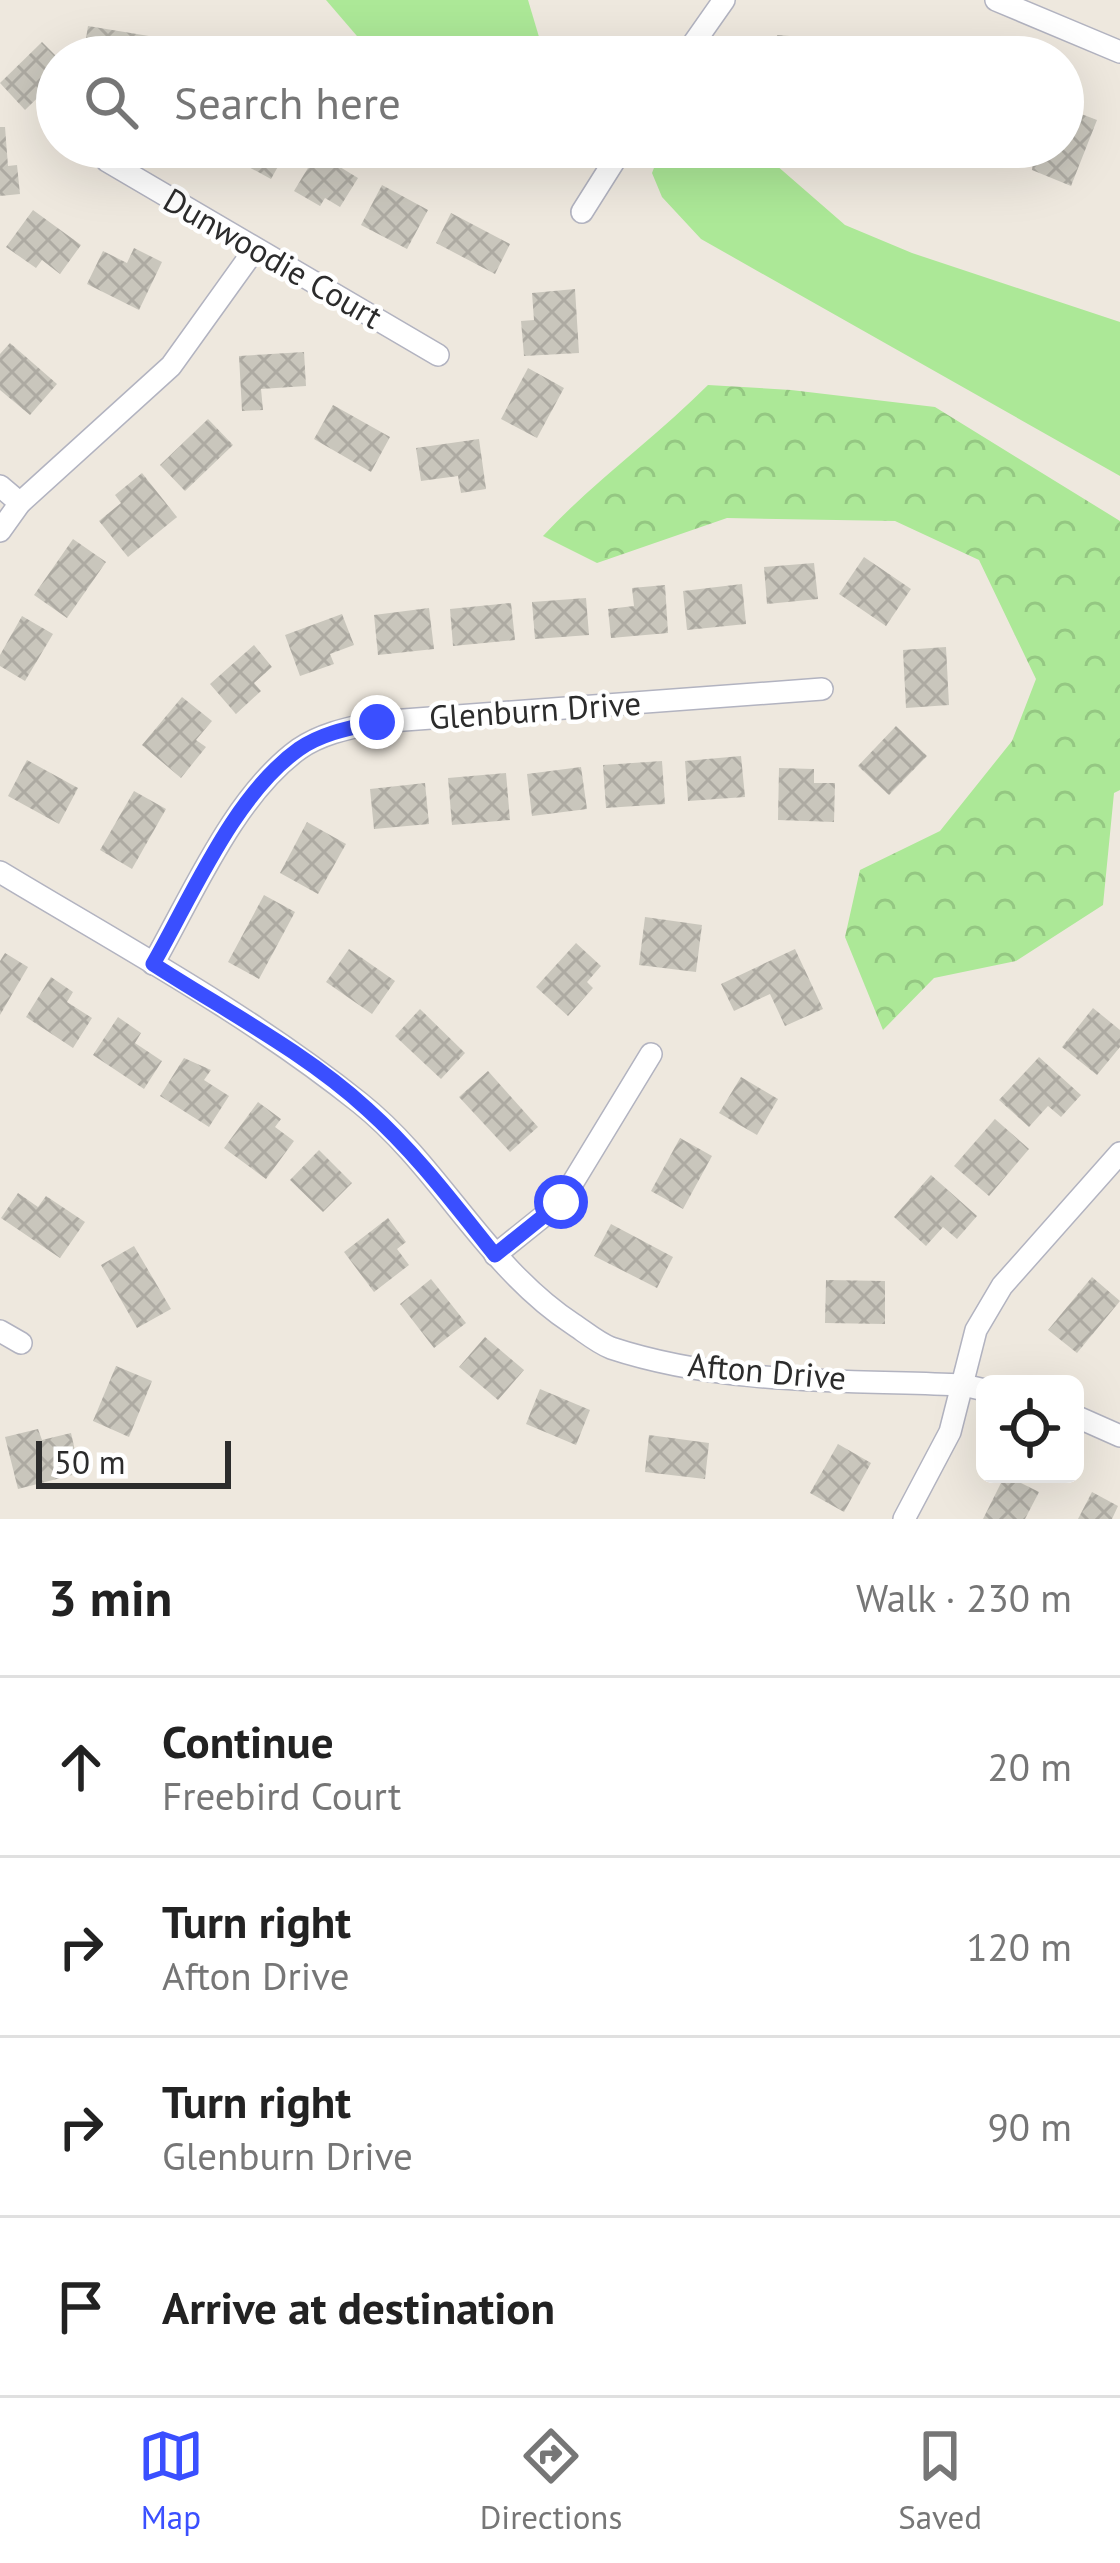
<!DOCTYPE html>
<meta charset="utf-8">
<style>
:root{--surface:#fff;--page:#f6f6f6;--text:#222;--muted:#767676;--line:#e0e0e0;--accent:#3a4fff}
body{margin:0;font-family:"PT Sans",sans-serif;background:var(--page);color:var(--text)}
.controls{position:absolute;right:36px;bottom:36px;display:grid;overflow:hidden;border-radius:18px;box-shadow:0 12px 48px #0002}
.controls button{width:108px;height:108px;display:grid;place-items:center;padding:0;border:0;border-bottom:3px solid var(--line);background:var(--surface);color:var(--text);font:60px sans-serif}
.scale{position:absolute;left:36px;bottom:30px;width:195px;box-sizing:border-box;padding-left:12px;border:6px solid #2c2c2c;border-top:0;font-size:33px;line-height:42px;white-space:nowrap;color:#2c2c2c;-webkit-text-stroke:9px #fff;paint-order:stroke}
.stop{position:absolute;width:36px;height:36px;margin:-27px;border:9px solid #3a4fff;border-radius:50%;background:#fff}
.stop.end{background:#3a4fff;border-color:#fff;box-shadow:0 3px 12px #0008}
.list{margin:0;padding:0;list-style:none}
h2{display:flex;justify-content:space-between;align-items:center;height:156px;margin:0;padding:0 48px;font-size:51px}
h2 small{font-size:39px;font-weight:400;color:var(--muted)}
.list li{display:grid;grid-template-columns:78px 1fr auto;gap:36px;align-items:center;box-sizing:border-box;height:180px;padding:0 48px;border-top:3px solid var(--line)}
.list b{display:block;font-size:45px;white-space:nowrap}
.list p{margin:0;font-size:39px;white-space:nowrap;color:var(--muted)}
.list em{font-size:39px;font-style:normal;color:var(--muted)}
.icon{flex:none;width:66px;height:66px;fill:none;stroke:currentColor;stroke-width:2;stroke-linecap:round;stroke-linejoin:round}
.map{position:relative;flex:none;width:1120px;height:1519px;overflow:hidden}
.search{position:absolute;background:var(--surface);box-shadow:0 12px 48px #0002;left:36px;right:36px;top:36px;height:132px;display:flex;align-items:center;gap:30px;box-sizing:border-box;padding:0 42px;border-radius:66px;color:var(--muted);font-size:45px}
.sheet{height:876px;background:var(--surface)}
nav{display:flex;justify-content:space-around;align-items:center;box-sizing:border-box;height:168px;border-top:3px solid var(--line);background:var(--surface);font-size:33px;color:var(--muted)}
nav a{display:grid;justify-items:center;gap:6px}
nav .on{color:var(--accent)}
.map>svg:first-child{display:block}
</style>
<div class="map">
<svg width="1120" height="1519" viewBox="0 0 1120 1519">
<defs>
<pattern id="forest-crowns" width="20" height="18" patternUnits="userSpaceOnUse" patternTransform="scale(3)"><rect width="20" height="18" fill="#ace897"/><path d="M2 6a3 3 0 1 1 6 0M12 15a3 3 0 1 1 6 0" fill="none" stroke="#94c782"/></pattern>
<pattern id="building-cross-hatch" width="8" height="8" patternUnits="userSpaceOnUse" patternTransform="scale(3)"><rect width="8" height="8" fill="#c9c6bc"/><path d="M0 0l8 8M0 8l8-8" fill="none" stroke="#adaaa2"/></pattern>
</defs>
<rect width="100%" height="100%" fill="#eee8de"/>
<g fill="#ace897">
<polygon points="326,0 528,0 545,57 375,57"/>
<polygon points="662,147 741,147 768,158 845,225 912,253 1120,322 1120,476 701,239 662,197 652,173"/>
</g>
<path fill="url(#forest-crowns)" d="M 708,385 L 791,390 L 935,407 L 1120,521 L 1120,790 L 1114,793 L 1103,905 L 1016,961 L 934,978 L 883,1030 L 845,937 L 860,870 L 940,831 L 1012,741 L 1036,679 L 979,560 L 895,521 L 727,518 L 597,563 L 543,536 C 594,481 655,438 708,385 Z"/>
<g fill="url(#building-cross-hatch)">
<polygon points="88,26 155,37 152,57 83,57"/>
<polygon points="777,35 842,40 841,57 776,57"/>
<polygon points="42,42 57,57 57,79 25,110 0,83"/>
<polygon points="1063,107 1097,120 1071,186 1032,170 1034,153 1020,147 1063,147"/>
<polygon points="0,127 5,127 8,166 17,165 20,194 0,196"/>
<polygon points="240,147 289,147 271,179 234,159"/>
<polygon points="317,153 358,178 340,207 325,198 320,206 294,191"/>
<polygon points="382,185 428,210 407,249 361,225"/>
<polygon points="33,210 81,245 60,274 42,260 36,268 6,247"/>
<polygon points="451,213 510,244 495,274 436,243"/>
<polygon points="134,248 162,262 139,310 87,284 103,251 127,263"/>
<polygon points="575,289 579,353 524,356 521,321 534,320 532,293"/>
<polygon points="10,343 57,384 30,415 0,390 0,354"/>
<polygon points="304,352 306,386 261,389 263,410 242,411 239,356"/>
<polygon points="528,368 564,388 537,438 501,419"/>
<polygon points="333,405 390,437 371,472 314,439"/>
<polygon points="208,419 233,445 185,491 160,465"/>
<polygon points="479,439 486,489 461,493 458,476 421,481 416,448"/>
<polygon points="142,473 177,517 128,557 99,521 121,503 115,495"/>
<polygon points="73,539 106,562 67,618 34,595"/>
<polygon points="864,557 911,589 886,626 839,594"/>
<polygon points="814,563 818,599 767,604 764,567"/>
<polygon points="742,584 746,624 687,630 683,591"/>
<polygon points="665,585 668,633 611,638 608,609 634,606 632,588"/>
<polygon points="586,598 589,635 535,639 532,602"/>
<polygon points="511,603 515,640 453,646 450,609"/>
<polygon points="429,608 434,649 378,655 374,615"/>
<polygon points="342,614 354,645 330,654 334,664 300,676 285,635"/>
<polygon points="22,616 53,634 25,681 0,666 0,655"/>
<polygon points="254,645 272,667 254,683 261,691 236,714 210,684"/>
<polygon points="946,647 949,705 906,708 903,650"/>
<polygon points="182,697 212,721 196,740 206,747 181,778 142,745"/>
<polygon points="896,726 927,756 889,795 858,766"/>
<polygon points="741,756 745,797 688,801 685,761"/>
<polygon points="27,760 78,788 59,824 8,796"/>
<polygon points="662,761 665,804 606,808 603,765"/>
<polygon points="581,767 587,809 532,816 527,774"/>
<polygon points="779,768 814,769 814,783 835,783 834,822 778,820"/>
<polygon points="506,773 510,820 452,825 448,778"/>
<polygon points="425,783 429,824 374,829 370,789"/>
<polygon points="134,791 166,809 132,869 100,850"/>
<polygon points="307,822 346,844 318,894 280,873"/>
<polygon points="264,895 295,912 259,979 228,962"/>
<polygon points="645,917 702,925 696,972 639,965"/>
<polygon points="576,943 601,966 587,982 593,988 568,1016 536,987"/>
<polygon points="349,949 395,981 372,1014 326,982"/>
<polygon points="795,949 823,1009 785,1026 770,994 734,1011 721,984"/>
<polygon points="5,953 28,967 0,1015 0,961"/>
<polygon points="51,977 73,992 67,1002 92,1018 73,1048 26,1017"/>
<polygon points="1093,1008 1120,1030 1120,1047 1097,1075 1062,1047"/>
<polygon points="420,1009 465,1053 441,1079 395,1036"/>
<polygon points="118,1017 141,1033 135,1043 162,1061 144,1089 93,1055"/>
<polygon points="1039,1057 1081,1095 1061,1117 1048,1106 1029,1127 999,1100"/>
<polygon points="184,1058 211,1070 204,1080 229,1096 209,1127 160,1096"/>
<polygon points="488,1071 538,1127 510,1152 459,1097"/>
<polygon points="741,1077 778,1099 757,1135 719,1113"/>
<polygon points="258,1102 281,1119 275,1127 294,1141 266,1179 224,1148"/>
<polygon points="995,1119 1029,1149 989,1196 954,1166"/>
<polygon points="680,1138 712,1156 683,1209 651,1191"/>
<polygon points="319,1150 352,1183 323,1212 290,1180"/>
<polygon points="931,1175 977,1216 957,1239 943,1227 926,1246 894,1217"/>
<polygon points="18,1193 38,1207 46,1196 85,1222 60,1258 1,1218"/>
<polygon points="388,1218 406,1242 397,1249 409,1265 374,1292 344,1252"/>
<polygon points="611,1224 673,1257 657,1288 594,1256"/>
<polygon points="134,1246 171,1309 137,1328 101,1265"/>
<polygon points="1092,1277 1120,1301 1077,1353 1048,1330"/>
<polygon points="431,1279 466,1323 434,1348 400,1304"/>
<polygon points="826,1280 885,1281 885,1324 825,1323"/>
<polygon points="485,1337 524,1370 498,1400 459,1367"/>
<polygon points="116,1366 152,1381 129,1437 93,1421"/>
<polygon points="540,1389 590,1410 576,1445 526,1424"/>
<polygon points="38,1429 42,1440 71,1433 80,1473 18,1489 5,1437"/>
<polygon points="649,1435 709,1443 705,1479 645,1472"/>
<polygon points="838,1444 871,1463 844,1512 810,1493"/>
<polygon points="1005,1475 1039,1492 1025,1519 983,1519"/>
<polygon points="1092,1492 1118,1506 1112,1519 1078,1519"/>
</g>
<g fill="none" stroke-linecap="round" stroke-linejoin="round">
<defs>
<g id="street">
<polyline points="996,0 1120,52"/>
<polyline points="684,57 724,0"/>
<polyline points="107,161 438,355"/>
<polyline points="582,212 623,147"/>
<polyline points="0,486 20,503"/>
<polyline points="0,531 20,503 171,366 255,249"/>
<path d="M 0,872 C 121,945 249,1014 360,1103 C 440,1167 486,1267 573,1324 C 585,1332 598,1343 611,1348 C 723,1385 846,1380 963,1385 L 985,1390"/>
<path d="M 153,964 C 192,896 234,796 299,749 C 322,733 350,728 377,722 L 822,689"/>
<polyline points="495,1255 561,1202 651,1054"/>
<polyline points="0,1331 21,1343"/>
<polyline points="1075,1416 1120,1436"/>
<polyline points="904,1519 950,1432 976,1330 1002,1286 1120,1153"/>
</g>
</defs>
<use href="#street" stroke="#b2b3c0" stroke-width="24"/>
<use href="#street" stroke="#fff" stroke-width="21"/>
</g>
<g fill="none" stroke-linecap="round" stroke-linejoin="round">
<path stroke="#3a4fff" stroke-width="15" d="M 377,722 C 350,728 322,733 299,749 C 234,795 192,896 153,964 C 224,1010 305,1052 367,1109 C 416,1153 454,1204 495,1255 L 561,1202"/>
</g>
<g text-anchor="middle" stroke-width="9" stroke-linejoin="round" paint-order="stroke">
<g font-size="33" fill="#2c2c2c" stroke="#fff">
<text transform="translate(273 258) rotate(30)" y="12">Dunwoodie Court</text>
<text transform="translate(535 710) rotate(-4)" y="12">Glenburn Drive</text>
<text transform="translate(767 1371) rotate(5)" y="12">Afton Drive</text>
</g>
</g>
</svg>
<div class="controls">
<button><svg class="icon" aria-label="locate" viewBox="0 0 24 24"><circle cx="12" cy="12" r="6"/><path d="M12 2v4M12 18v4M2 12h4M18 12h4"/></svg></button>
</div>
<div class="scale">50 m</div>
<div class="stop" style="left:561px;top:1202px"></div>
<div class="stop end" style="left:377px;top:722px"></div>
<div class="search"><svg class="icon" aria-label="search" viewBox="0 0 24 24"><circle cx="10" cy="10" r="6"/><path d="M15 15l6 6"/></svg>Search here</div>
</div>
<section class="sheet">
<h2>3 min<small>Walk · 230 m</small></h2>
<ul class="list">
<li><svg class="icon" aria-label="ahead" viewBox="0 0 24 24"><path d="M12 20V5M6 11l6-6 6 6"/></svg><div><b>Continue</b><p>Freebird Court</p></div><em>20 m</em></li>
<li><svg class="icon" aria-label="right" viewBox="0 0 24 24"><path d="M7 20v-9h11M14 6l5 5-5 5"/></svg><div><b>Turn right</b><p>Afton Drive</p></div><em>120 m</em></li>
<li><svg class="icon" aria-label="right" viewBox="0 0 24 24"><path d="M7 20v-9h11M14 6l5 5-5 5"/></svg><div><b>Turn right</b><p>Glenburn Drive</p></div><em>90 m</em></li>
<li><svg class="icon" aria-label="arrive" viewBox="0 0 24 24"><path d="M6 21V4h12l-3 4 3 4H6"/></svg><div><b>Arrive at destination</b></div></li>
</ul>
</section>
<nav>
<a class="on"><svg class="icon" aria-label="map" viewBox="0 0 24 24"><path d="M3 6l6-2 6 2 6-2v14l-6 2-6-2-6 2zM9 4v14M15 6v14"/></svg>Map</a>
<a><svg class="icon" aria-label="directions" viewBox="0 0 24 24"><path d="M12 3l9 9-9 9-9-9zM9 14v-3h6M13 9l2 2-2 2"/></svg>Directions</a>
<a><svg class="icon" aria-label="saved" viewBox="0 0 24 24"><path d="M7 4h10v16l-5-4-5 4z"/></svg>Saved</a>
</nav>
